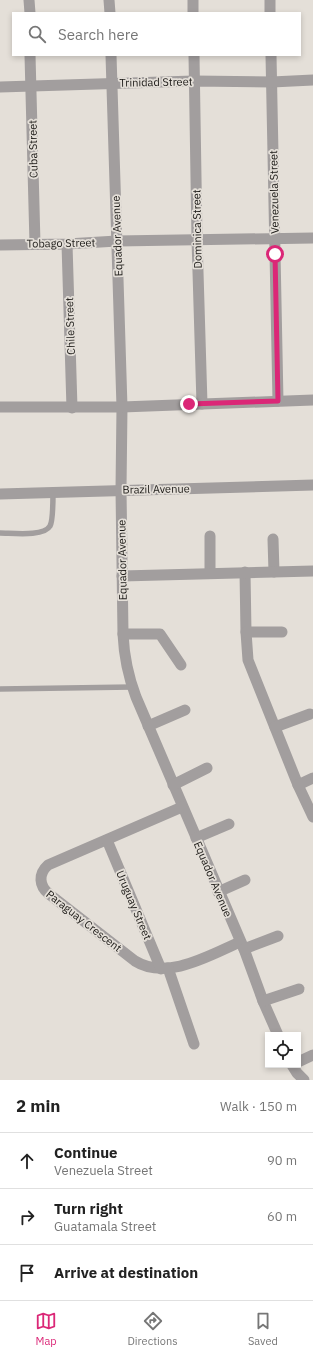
<!DOCTYPE html>
<meta charset="utf-8">
<style>
:root{--surface:#fff;--page:#f2f2f2;--text:#222;--muted:#767676;--line:#e0e0e0;--accent:#db2777}
body{margin:0;font-family:"IBM Plex Sans",sans-serif;background:var(--page);color:var(--text)}
.controls{position:absolute;right:12px;bottom:12px;display:grid;overflow:hidden;border-radius:0px;box-shadow:0 2px 6px #0003}
.controls button{width:36px;height:36px;display:grid;place-items:center;padding:0;border:0;border-bottom:1px solid var(--line);background:var(--surface);color:var(--text);font:20px sans-serif}
.stop{position:absolute;width:12px;height:12px;margin:-9px;border:3px solid #db2777;border-radius:50%;background:#fff}
.stop.end{background:#db2777;border-color:#fff;box-shadow:0 1px 4px #0008}
.list{margin:0;padding:0;list-style:none}
h2{display:flex;justify-content:space-between;align-items:center;height:52px;margin:0;padding:0 16px;font-size:17px}
h2 small{font-size:13px;font-weight:400;color:var(--muted)}
.list li{display:grid;grid-template-columns:26px 1fr auto;gap:12px;align-items:center;box-sizing:border-box;height:56px;padding:0 16px;border-top:1px solid var(--line)}
.list b{display:block;font-size:15px;white-space:nowrap}
.list p{margin:0;font-size:13px;white-space:nowrap;color:var(--muted)}
.list em{font-size:13px;font-style:normal;color:var(--muted)}
.icon{flex:none;width:22px;height:22px;fill:none;stroke:currentColor;stroke-width:2;stroke-linecap:round;stroke-linejoin:round}
.map{position:relative;flex:none;width:313px;height:1080px;overflow:hidden}
.search{position:absolute;background:var(--surface);box-shadow:0 2px 6px #0003;left:12px;right:12px;top:12px;height:44px;display:flex;align-items:center;gap:10px;box-sizing:border-box;padding:0 14px;border-radius:0px;color:var(--muted);font-size:15px}
.sheet{height:220px;background:var(--surface)}
nav{display:flex;justify-content:space-around;align-items:center;box-sizing:border-box;height:56px;border-top:1px solid var(--line);background:var(--surface);font-size:11px;color:var(--muted)}
nav a{display:grid;justify-items:center;gap:2px}
nav .on{color:var(--accent)}
.map>svg:first-child{display:block}
</style>
<div class="map">
<svg width="313" height="1080" viewBox="0 0 313 1080">
<rect width="100%" height="100%" fill="#e4dfd8"/>
<g fill="none" stroke-linecap="round" stroke-linejoin="round">
<g stroke="#a29e9e" stroke-width="5.5">
<path d="M 0,533 C 12,533 44,537 50,526 C 53,521 53,499 53,492"/>
<polyline points="0,689 132,687"/>
</g>
<g stroke="#a29e9e" stroke-width="11">
<polyline points="29,0 30,13"/>
<polyline points="109,0 110,13"/>
<polyline points="193,0 193,13"/>
<polyline points="270,0 270,13"/>
<polyline points="30,55 35,244"/>
<path d="M 111,55 L 122,407 L 121,489 L 123,634 C 124,656 128,676 136,697 L 244,949 L 263,1001 L 278,1035"/>
<polyline points="194,55 197,239 202,404"/>
<polyline points="271,55 278,401"/>
<polyline points="0,87 194,81 272,82 313,80"/>
<polyline points="67,244 72,408"/>
<polyline points="0,245 67,244 117,241 313,238"/>
<polyline points="0,407 122,407 313,400"/>
<polyline points="0,494 313,485"/>
<polyline points="273,539 274,572"/>
<polyline points="245,572 246,632 248,660 298,785 313,817"/>
<polyline points="210,573 210,536"/>
<polyline points="122,576 313,571"/>
<polyline points="246,632 282,632"/>
<polyline points="123,634 160,634 181,665"/>
<polyline points="148,726 185,710"/>
<polyline points="275,727 310,714"/>
<polyline points="173,785 207,768"/>
<polyline points="298,785 313,778"/>
<path d="M 182,807 L 48,865 C 38,874 39,886 49,894 L 135,961 C 167,981 210,955 240,942"/>
<polyline points="196,838 229,824"/>
<polyline points="107,840 161,969"/>
<polyline points="218,892 245,880"/>
<polyline points="244,949 278,936"/>
<polyline points="168,968 194,1044"/>
<polyline points="263,1001 299,989"/>
<polyline points="298,1062 313,1055"/>
<polyline points="292,1065 297,1073 304,1080"/>
</g>
</g>
<g fill="none" stroke-linecap="round" stroke-linejoin="round">
<polyline stroke="#db2777" stroke-width="5" points="189,404 278,401 275,254"/>
</g>
<g text-anchor="middle" stroke-width="3.5" stroke-linejoin="round" paint-order="stroke">
<g font-size="11" fill="#1b1916" stroke="#e4dfd8">
<text transform="translate(156 82) rotate(-1)" y="4">Trinidad Street</text>
<text transform="translate(33 149) rotate(-91)" y="4">Cuba Street</text>
<text transform="translate(274 192) rotate(-91)" y="4">Venezuela Street</text>
<text transform="translate(197 229) rotate(-91)" y="4">Dominica Street</text>
<text transform="translate(117 236) rotate(-92)" y="4">Equador Avenue</text>
<text transform="translate(61 243) rotate(-1)" y="4">Tobago Street</text>
<text transform="translate(70 326) rotate(-92)" y="4">Chile Street</text>
<text transform="translate(156 489) rotate(-1)" y="4">Brazil Avenue</text>
<text transform="translate(122 560) rotate(-91)" y="4">Equador Avenue</text>
<text transform="translate(213 879) rotate(67)" y="4">Equador Avenue</text>
<text transform="translate(134 905) rotate(67)" y="4">Uruguay Street</text>
<text transform="translate(84 921) rotate(38)" y="4">Paraguay Crescent</text>
</g>
</g>
</svg>
<div class="controls">
<button><svg class="icon" aria-label="locate" viewBox="0 0 24 24"><circle cx="12" cy="12" r="6"/><path d="M12 2v4M12 18v4M2 12h4M18 12h4"/></svg></button>
</div>
<div class="stop" style="left:275px;top:254px"></div>
<div class="stop end" style="left:189px;top:404px"></div>
<div class="search"><svg class="icon" aria-label="search" viewBox="0 0 24 24"><circle cx="10" cy="10" r="6"/><path d="M15 15l6 6"/></svg>Search here</div>
</div>
<section class="sheet">
<h2>2 min<small>Walk · 150 m</small></h2>
<ul class="list">
<li><svg class="icon" aria-label="ahead" viewBox="0 0 24 24"><path d="M12 20V5M6 11l6-6 6 6"/></svg><div><b>Continue</b><p>Venezuela Street</p></div><em>90 m</em></li>
<li><svg class="icon" aria-label="right" viewBox="0 0 24 24"><path d="M7 20v-9h11M14 6l5 5-5 5"/></svg><div><b>Turn right</b><p>Guatamala Street</p></div><em>60 m</em></li>
<li><svg class="icon" aria-label="arrive" viewBox="0 0 24 24"><path d="M6 21V4h12l-3 4 3 4H6"/></svg><div><b>Arrive at destination</b></div></li>
</ul>
</section>
<nav>
<a class="on"><svg class="icon" aria-label="map" viewBox="0 0 24 24"><path d="M3 6l6-2 6 2 6-2v14l-6 2-6-2-6 2zM9 4v14M15 6v14"/></svg>Map</a>
<a><svg class="icon" aria-label="directions" viewBox="0 0 24 24"><path d="M12 3l9 9-9 9-9-9zM9 14v-3h6M13 9l2 2-2 2"/></svg>Directions</a>
<a><svg class="icon" aria-label="saved" viewBox="0 0 24 24"><path d="M7 4h10v16l-5-4-5 4z"/></svg>Saved</a>
</nav>
